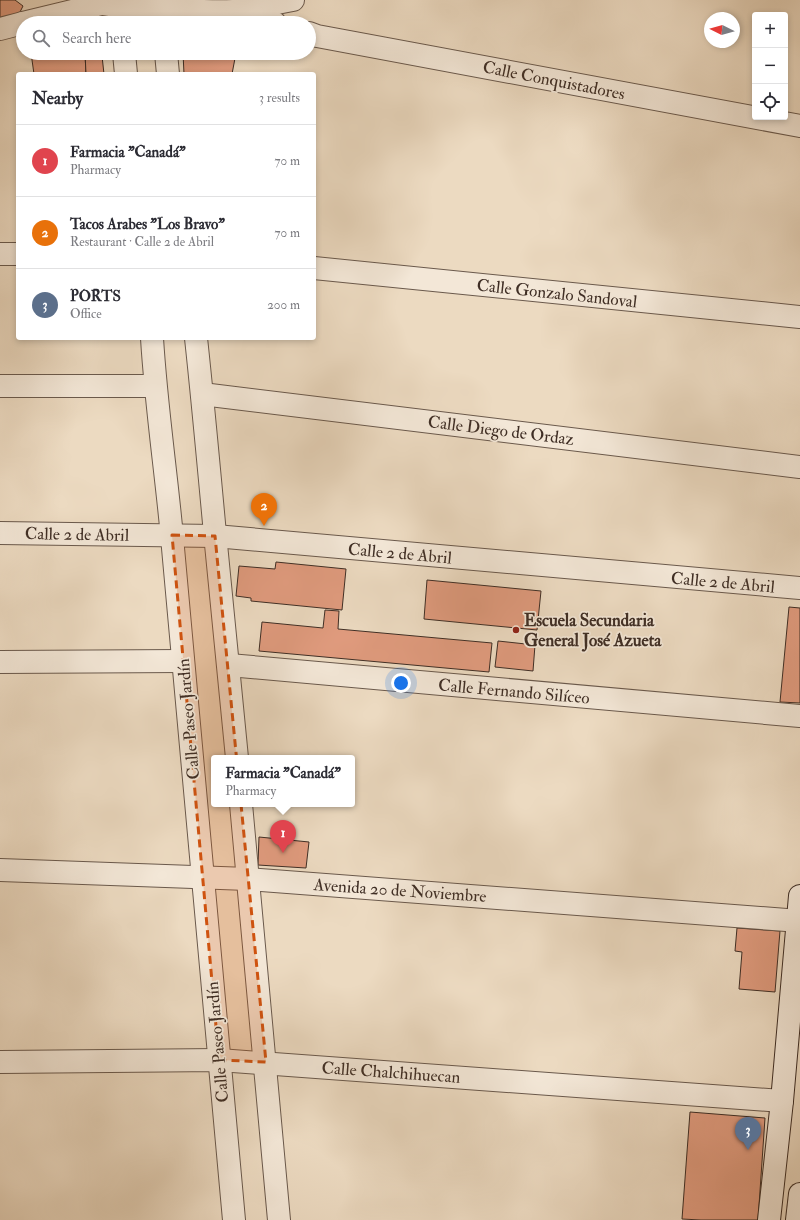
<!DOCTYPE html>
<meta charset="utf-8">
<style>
:root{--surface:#fff;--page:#f2f2f3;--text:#2b2b33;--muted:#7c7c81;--line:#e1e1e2;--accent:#7c3aed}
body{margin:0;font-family:"IM FELL Double Pica",serif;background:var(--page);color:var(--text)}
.controls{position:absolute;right:12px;top:12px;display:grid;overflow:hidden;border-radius:4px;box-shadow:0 2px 6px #0003}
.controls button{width:36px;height:36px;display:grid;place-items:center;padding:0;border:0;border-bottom:1px solid var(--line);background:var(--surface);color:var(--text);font:20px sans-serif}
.compass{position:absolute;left:704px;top:12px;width:36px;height:36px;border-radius:50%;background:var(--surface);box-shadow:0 2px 6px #0003;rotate:275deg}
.you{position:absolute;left:401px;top:683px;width:14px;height:14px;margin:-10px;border:3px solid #fff;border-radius:50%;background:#1a73e8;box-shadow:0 0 0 6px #1a73e833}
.badge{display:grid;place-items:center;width:26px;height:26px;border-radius:50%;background:var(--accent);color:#fff;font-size:13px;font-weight:700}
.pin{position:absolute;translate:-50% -33px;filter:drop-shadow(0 1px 2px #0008)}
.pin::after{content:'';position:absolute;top:21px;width:14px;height:12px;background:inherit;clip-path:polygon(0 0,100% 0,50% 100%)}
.popup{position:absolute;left:211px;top:755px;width:144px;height:52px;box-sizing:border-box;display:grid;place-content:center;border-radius:4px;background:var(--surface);filter:drop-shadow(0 1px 3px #0005);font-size:13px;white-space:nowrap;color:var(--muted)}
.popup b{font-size:15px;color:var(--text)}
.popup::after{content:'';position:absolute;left:50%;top:100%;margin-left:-8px;border:8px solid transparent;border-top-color:var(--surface)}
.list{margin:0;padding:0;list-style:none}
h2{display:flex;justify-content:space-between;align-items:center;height:52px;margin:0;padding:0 16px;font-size:17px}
h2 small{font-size:13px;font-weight:400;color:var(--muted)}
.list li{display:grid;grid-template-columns:26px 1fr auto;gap:12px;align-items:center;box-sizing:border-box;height:72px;padding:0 16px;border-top:1px solid var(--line)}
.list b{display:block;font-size:15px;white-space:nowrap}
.list p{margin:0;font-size:13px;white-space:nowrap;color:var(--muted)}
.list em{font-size:13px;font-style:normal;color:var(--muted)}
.icon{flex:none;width:22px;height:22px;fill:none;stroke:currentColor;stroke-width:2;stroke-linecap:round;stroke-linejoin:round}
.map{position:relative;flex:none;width:800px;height:1220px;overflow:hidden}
.search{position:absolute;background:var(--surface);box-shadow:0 2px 6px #0003;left:16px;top:16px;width:300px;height:44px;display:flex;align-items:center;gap:10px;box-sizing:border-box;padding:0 14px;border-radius:22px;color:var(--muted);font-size:15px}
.panel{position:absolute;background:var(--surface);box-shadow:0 2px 6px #0003;left:16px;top:72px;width:300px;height:268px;border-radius:4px}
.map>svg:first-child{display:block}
</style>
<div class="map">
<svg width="800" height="1220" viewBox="0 0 800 1220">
<rect width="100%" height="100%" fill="#ecdac1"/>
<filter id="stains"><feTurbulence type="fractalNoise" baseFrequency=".005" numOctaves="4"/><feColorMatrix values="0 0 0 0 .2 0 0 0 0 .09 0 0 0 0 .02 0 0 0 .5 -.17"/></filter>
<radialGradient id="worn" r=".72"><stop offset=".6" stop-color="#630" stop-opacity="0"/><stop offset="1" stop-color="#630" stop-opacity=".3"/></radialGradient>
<g fill="#e09b7e" stroke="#3f2e25">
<polygon points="0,0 15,0 23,6 19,14 0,18"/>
<polygon points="31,53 57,53 57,54 85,53 86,74 34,74"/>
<polygon points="85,53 98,53 102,56 104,74 86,74"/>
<polygon points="183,53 236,53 232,74 184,74"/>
<polygon points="276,562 346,569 342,610 251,601 251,598 236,596 239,566 275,569"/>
<polygon points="427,580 541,591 537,630 424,619"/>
<polygon points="789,607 800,608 800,703 780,702"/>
<polygon points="325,610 339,611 338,629 492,643 489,672 259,651 262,622 323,628"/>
<polygon points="498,641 535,645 533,671 495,667"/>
<polygon points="259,837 309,842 306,868 258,865"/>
<polygon points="737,928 780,931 775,992 739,989 742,952 735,951"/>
<polygon points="690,1112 765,1118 758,1220 701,1220 682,1219"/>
</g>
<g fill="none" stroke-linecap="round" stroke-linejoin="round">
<defs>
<g id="street">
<path d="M 84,0 C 116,8 150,10 184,10 C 200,11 217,12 233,11 C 251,10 274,3 293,0"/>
<polyline points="237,12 275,23"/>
<polyline points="23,23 101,4"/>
<polyline points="0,29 23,23"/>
<polyline points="309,33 317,36 800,126"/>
<polyline points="124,53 126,74"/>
<polyline points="166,53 168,74"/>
<polyline points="0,254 18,254"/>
<polyline points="314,268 800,317"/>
<path d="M 152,338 C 156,405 166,471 172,537 C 194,765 212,993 234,1220"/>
<path d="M 196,338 C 203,403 209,469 215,534 C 222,609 230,683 237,758"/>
<polyline points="0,386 155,386"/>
<polyline points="202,394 800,467"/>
<polyline points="0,533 215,536 800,588"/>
<polyline points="0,662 183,661"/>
<polyline points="229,665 800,716"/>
<polyline points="241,804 279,1220"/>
<polyline points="0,870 248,879 800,921"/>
<polyline points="0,1062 219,1060 782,1101"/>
</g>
<g id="secondary">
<polyline points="769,1220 782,1101 800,896"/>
<polyline points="797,1220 800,1194"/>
</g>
</defs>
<use href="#street" stroke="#6a594c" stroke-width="24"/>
<use href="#secondary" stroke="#3f2e25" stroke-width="24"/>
<use href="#street" stroke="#f3e7d7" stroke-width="22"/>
<use href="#secondary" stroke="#f3e7d7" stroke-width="22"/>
</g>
<path fill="#cf5310" fill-opacity="0.2" stroke="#cf5310" stroke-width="3" stroke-dasharray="8 5" stroke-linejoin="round" d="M 172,535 L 215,536 L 266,1062 L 219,1060 Z"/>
<circle fill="#8f2418" stroke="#f3e7d7" stroke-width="1.5" cx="516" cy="630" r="4"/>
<g text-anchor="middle" stroke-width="3.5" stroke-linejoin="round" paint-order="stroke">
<g font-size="17" fill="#3f2e25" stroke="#f3e7d7">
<text transform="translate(554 80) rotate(11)" y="6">Calle Conquistadores</text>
<text transform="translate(557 293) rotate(6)" y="6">Calle Gonzalo Sandoval</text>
<text transform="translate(501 430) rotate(7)" y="6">Calle Diego de Ordaz</text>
<text transform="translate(77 534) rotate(1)" y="6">Calle 2 de Abril</text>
<text transform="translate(400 553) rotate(5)" y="6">Calle 2 de Abril</text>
<text transform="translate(723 582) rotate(5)" y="6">Calle 2 de Abril</text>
<text transform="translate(514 691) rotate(5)" y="6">Calle Fernando Silíceo</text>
<text transform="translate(188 719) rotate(-95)" y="6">Calle Paseo Jardín</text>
<text transform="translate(400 890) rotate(4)" y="6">Avenida 20 de Noviembre</text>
<text transform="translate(217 1042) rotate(-95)" y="6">Calle Paseo Jardín</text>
<text transform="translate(391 1072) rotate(4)" y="6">Calle Chalchihuecan</text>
</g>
<g font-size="17" font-weight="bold" fill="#3f2e25" stroke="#f3e7d7" text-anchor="start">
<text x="524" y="626">Escuela Secundaria<tspan x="524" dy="20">General José Azueta</tspan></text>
</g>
</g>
<rect width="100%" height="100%" filter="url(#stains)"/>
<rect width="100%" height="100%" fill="url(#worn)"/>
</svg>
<div class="controls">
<button>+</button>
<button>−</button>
<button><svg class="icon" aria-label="locate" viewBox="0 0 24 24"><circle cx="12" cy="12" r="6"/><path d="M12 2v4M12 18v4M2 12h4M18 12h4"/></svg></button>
</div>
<svg class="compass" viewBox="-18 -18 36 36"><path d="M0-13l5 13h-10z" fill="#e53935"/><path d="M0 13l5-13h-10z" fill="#7c7c81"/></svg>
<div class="you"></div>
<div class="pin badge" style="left:283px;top:853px;background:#e0444e">1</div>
<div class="popup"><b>Farmacia &quot;Canadá&quot;</b>Pharmacy</div>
<div class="pin badge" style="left:264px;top:526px;background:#e8710a">2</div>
<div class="pin badge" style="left:748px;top:1150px;background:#5c6f8a">3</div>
<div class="search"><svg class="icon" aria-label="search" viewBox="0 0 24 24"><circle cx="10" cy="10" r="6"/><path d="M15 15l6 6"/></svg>Search here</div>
<section class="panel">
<h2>Nearby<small>3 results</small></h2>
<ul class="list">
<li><span class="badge" style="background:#e0444e">1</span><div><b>Farmacia &quot;Canadá&quot;</b><p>Pharmacy</p></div><em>70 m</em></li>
<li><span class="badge" style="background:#e8710a">2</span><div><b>Tacos Arabes &quot;Los Bravo&quot;</b><p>Restaurant · Calle 2 de Abril</p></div><em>70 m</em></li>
<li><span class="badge" style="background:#5c6f8a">3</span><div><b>PORTS</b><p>Office</p></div><em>200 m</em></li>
</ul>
</section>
</div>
